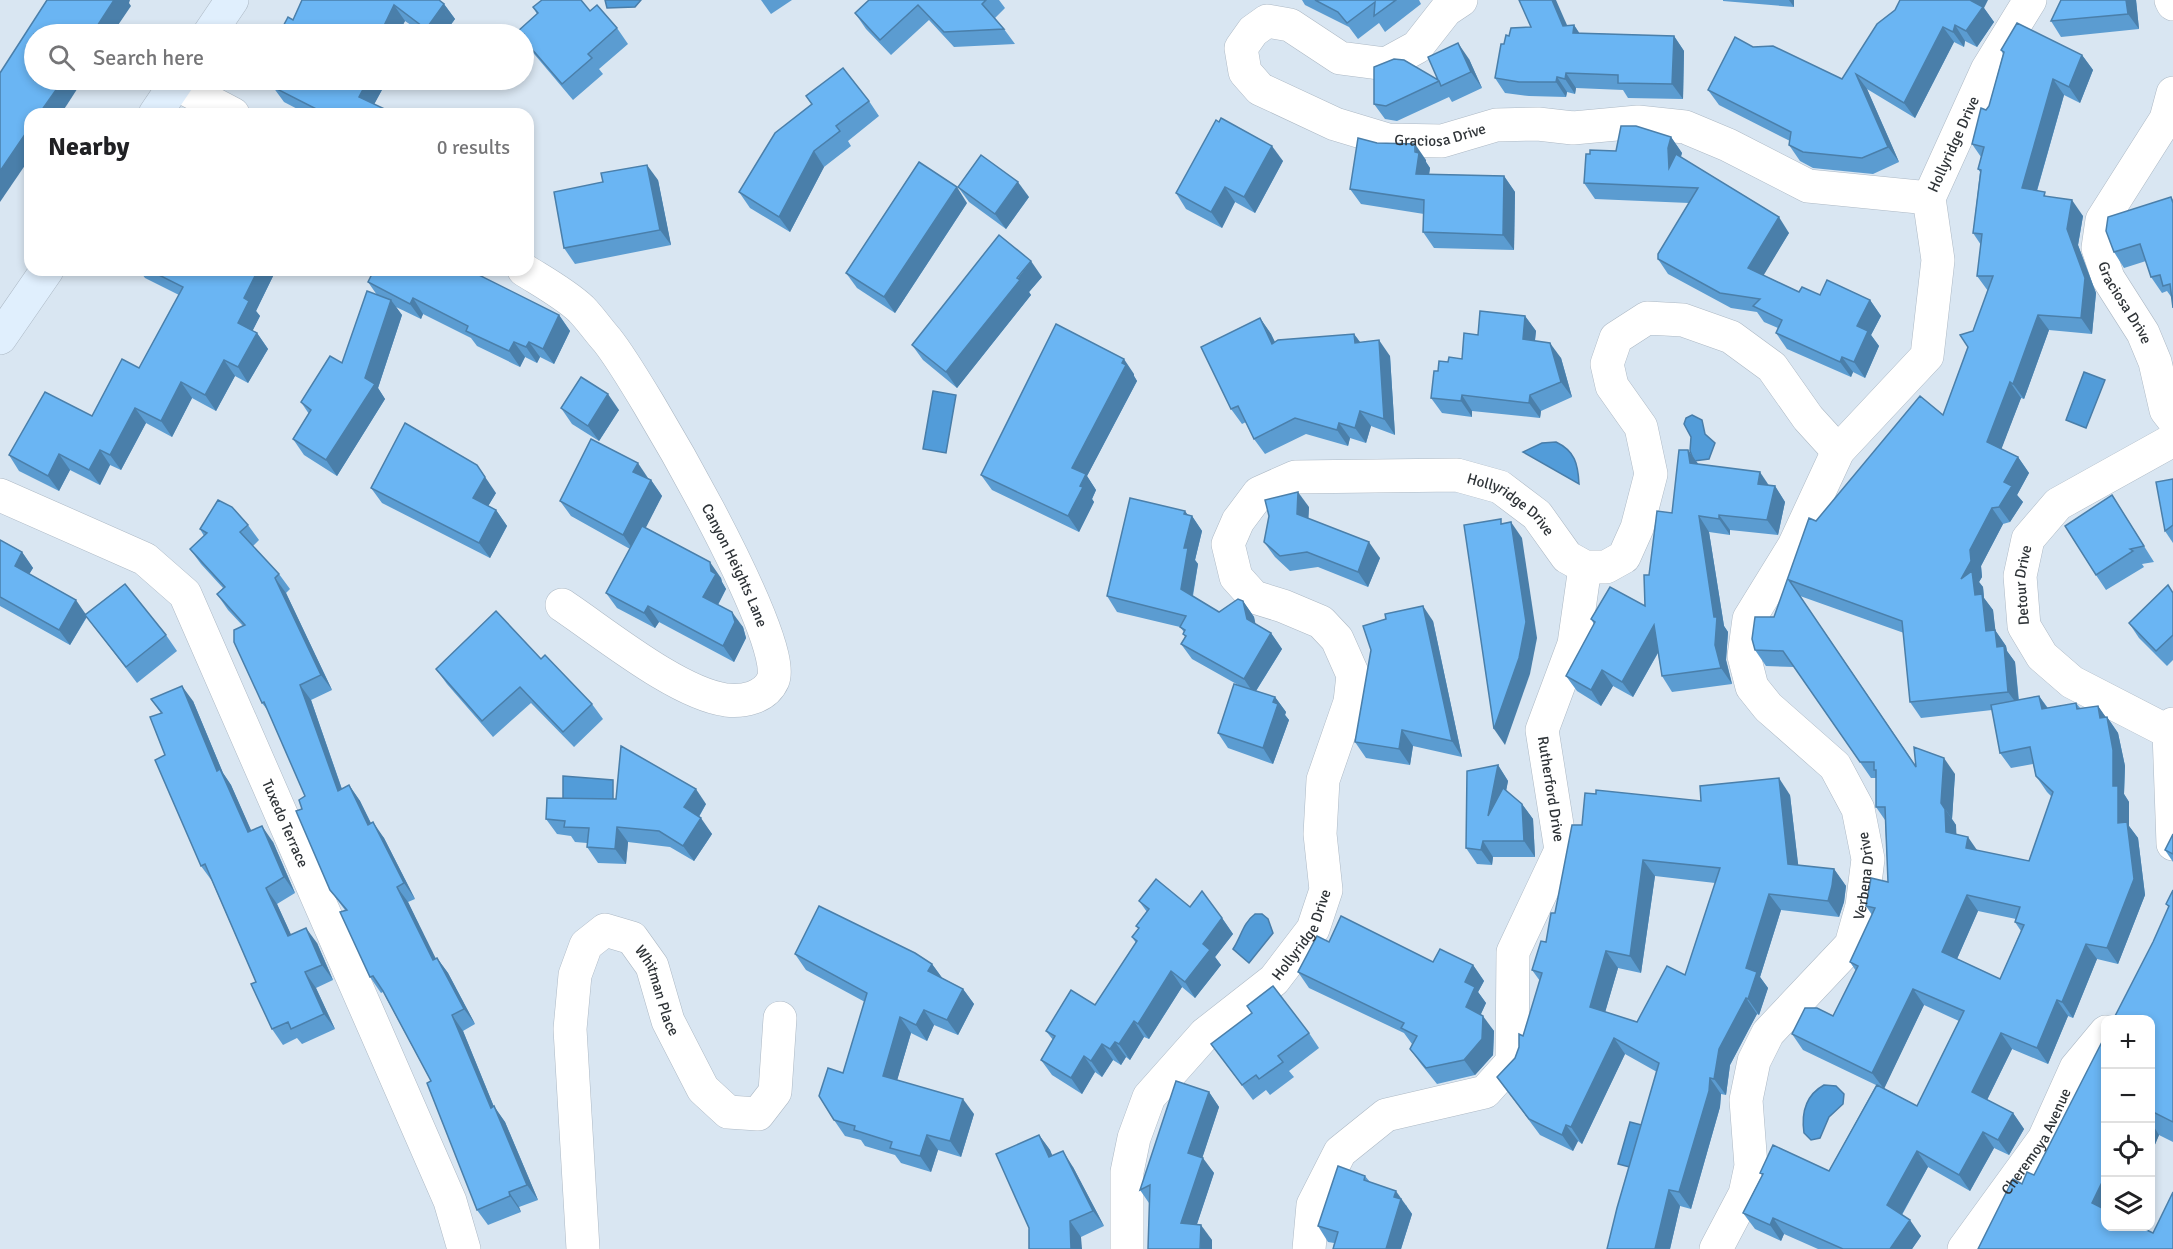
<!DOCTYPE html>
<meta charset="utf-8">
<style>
:root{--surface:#fff;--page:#f2f2f2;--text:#202124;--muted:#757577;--line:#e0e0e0}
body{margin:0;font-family:Signika,sans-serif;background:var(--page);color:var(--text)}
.controls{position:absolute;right:18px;bottom:18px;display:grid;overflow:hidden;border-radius:12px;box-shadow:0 3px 9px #0003}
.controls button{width:54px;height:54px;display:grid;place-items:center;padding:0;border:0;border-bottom:2px solid var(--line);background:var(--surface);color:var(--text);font:30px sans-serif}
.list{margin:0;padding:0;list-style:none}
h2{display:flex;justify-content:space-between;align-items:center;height:78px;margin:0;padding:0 24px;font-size:26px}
h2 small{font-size:20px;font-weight:400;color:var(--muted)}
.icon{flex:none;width:33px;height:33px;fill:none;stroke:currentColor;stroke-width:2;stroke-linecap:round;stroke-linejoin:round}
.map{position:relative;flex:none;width:2173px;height:1249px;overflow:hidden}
.search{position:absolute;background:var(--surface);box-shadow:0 3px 9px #0003;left:24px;top:24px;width:510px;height:66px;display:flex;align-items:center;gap:15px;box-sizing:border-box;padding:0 21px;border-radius:33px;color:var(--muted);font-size:22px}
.panel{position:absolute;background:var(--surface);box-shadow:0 3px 9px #0003;left:24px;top:108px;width:510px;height:168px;border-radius:18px}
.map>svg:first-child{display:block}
</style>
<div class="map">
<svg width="2173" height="1249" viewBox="0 0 2173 1249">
<rect width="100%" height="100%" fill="#d9e6f2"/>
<g fill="#529cd9" stroke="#487da9" stroke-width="1.5">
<polygon points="605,0 641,0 635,7 607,8"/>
<polygon points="2084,372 2105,380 2086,428 2066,420"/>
<polygon points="933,391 956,395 946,453 923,449"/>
<polygon points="1692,415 1702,420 1705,434 1715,443 1709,459 1694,461 1690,451 1691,437 1684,424 1686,418"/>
<path d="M 1556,442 C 1575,451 1578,464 1579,484 L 1523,452 L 1542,443 Z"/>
<polygon points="563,776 613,780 613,801 563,800"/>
<path d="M 1255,914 L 1262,914 L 1268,919 L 1273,933 L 1249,963 L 1233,949 C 1241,937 1243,923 1255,914 Z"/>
<path d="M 1824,1085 L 1836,1086 L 1844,1094 L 1843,1104 L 1829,1117 L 1820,1138 L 1811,1140 L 1804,1133 C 1801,1112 1806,1095 1824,1085 Z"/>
<polygon points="1630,1122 1657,1129 1645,1171 1618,1164"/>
</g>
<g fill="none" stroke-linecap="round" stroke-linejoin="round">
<defs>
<g id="street">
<path id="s1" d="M 1461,0 L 1446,10 L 1417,47 L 1386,64 L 1340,58 L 1290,25 L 1267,21 L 1253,31 L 1241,48 L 1245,72 L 1260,89 L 1335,124 L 1388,140 L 1442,141 L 1496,125 L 1538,124 L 1573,128 L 1638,122 L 1685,127 L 1728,145 L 1808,186 L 1929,198"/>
<polyline points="2171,0 2173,4"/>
<polyline points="176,84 233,114"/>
<path id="s2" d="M 2173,93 L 2166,119 L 2102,220 L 2098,248 L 2108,278 L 2143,333 L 2155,362 L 2166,410 L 2173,419"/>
<path id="s3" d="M 524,270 C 543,282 565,294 581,309 C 590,318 598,330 607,340 C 639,380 790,640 773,680 C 765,698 743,702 726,700 C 677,693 604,633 562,605"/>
<path id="s4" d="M 0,495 L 145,559 L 185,594 L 450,1201 L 464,1249"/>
<polyline points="2173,724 2169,732 2173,844"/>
<path id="s5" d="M 2169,732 L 2072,682 L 2042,656 L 2024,626 L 2020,576 L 2028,539 L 2058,504 L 2173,440"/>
<path id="s6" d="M 583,1249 L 570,1029 L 575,975 L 586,945 L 605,930 L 632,938 L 652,966 L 668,1021 L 703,1089 L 728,1112 L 758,1114 L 775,1092 L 780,1018"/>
<path id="s7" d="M 1127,1249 L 1127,1172 L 1134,1138 L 1149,1097 L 1205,1034 L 1274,980 L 1313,929 L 1326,890 L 1320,834 L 1323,780 L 1350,702 L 1353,675 L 1337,639 L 1321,622 L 1283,606 L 1254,597 L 1236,577 L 1228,544 L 1238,521 L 1259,493 L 1295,477 L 1457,475 L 1500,487 L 1537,515 L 1567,557 L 1585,567 L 1606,567 L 1624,557 L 1637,528 L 1651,474 L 1641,427 L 1612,386 L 1607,364 L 1616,338 L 1647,318 L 1683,320 L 1731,337 L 1772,367 L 1808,418 L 1838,451"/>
<polyline points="1309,1249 1313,1205 1340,1152 1386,1115 1485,1092 1512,1062 1513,952 1561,850 1542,730 1574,644 1585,567"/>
<path id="s8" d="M 1716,1249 L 1745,1194 L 1751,1166 L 1746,1100 L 1754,1061 L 1768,1033 L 1851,945 L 1862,906 L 1868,859 L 1858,809 L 1835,766 L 1768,707 L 1752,687 L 1744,656 L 1749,619 L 1794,546 L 1838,451 L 1927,356 L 1938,260 L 1929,198 L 1987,70 L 2030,0"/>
<path id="s9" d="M 1964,1249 L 2044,1139 L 2076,1068 L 2106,1032"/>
</g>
<g id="secondary">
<polyline points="209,34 232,0"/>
<polyline points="155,114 178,80"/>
<polyline points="0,338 47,270"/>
</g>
</defs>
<use href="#street" stroke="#adb9c5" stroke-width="34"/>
<use href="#secondary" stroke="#adb9c5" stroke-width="34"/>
<use href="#street" stroke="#fff" stroke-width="33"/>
<use href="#secondary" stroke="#e0effd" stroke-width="33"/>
</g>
<g fill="#5b9cd1" fill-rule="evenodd">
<polygon points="302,0 444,4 455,19 444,34 424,34 405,21 398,34 279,34 293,20"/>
<polygon points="761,0 792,0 771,14"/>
<polygon points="869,0 999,0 1005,8 995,18 1004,29 1015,44 954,47 929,20 891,55 866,29 855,13"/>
<polygon points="1302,0 1419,0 1421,4 1385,32 1379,23 1358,39 1349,27 1305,5"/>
<polygon points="1723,0 1794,0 1794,7 1723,1"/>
<polygon points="2136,0 2139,29 2061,37 2051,21"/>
<polygon points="533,7 590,11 617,28 628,44 599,69 603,74 573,100 524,42 524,34 537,14"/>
<polygon points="1984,8 1994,22 1977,47 1965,41 1964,47 1954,42 1915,118 1867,89 1899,162 1873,174 1813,168 1800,161 1789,145 1790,141 1719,105 1708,90 1753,47 1842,79 1895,10"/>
<polygon points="1574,25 1579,33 1674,36 1684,51 1683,99 1628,98 1623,90 1576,88 1575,94 1567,92 1566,97 1529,96 1505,93 1495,78 1504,44 1567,26"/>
<path d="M 2001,50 L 2082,55 L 2093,70 L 2080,103 L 2064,95 L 2037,191 L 2083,216 L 2078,245 L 2096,293 L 2092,334 L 2049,330 L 2024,399 L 2021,398 L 2001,449 L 2018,457 L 2029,473 L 2017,495 L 2023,502 L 2010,522 L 2003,524 L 1981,566 L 1982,577 L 1979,582 L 1983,587 L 1984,598 L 1993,610 L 1995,630 L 2006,646 L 2007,651 L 2015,662 L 2019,700 L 2039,696 L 2048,708 L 2076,703 L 2081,709 L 2098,706 L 2105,717 L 2107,717 L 2118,733 L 2125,766 L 2124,794 L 2129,802 L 2129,826 L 2138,838 L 2145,895 L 2118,964 L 2097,959 L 2073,1018 L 2068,1016 L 2048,1064 L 2012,1049 L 1987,1100 L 2013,1113 L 2024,1129 L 2009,1155 L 1994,1148 L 1970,1191 L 1928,1167 L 1902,1215 L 1921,1236 L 1912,1249 L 1818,1249 L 1784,1234 L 1781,1241 L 1755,1229 L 1743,1213 L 1762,1175 L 1760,1173 L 1829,1171 L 1876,1085 L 1803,1050 L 1792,1034 L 1833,1016 L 1856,971 L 1850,962 L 1872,915 L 1866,906 L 1888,882 L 1885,820 L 1876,807 L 1876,778 L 1871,778 L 1794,667 L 1766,666 L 1755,650 L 1774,617 L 1816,521 L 1943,415 L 1968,347 L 1960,335 L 1973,331 L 1988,291 L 1977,276 L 1981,245 L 1973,233 L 1980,172 L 1978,169 L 1981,157 L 1972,144 L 1986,110 L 1989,106 L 2003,54 ZM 1800,596 L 1904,633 L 1910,702 L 1921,718 L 1992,710 L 2000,753 L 2011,768 L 2033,764 L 2036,776 L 2047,792 L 2052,797 L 2029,861 L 1978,851 L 1956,834 L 1956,825 L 1952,819 L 1955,774 L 1916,766 ZM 1978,911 L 2016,919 L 2015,922 L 2021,931 L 2000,979 L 1957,959 ZM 1924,1005 L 1959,1021 L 1917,1106 L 1884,1088 Z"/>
<polygon points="1469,59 1482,88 1452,102 1449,97 1397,121 1385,119 1374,104 1438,80"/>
<polygon points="277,80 383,80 381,84 383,88 374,104 395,114 307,114 284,102 273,87"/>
<polygon points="806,96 869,101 879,116 848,141 851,146 824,167 790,232 750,208 739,192 812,105"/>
<polygon points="1219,122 1283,161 1255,213 1235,202 1222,228 1186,209 1176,193"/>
<polygon points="1671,137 1682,153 1681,157 1789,233 1763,275 1799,292 1820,295 1870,300 1881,316 1871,335 1879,346 1865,378 1853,372 1851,377 1787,349 1776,333 1778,328 1764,322 1757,312 1731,308 1668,274 1658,259 1689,203 1595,199 1584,183 1590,154 1616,151"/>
<polygon points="1426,160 1426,162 1430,168 1429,174 1504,176 1515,192 1514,250 1434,248 1423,232 1424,214 1361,204 1350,189"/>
<polygon points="658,180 671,245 575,264 564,248 603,182"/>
<polygon points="958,187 1029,197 1006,229 969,202"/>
<polygon points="2171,197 2173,200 2173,308 2172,298 2167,291 2162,293 2151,277 2146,261 2124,268 2114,252"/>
<polygon points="967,203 895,313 857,288 846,273"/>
<polygon points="139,270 276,270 256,311 260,316 252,331 257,333 268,349 248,383 235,376 216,411 192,398 172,437 146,423 121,470 110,465 100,485 70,470 59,491 19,471 9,455 92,416 139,368 179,295 145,278"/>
<polygon points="1042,277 1029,292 1031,295 957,388 923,360 912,345"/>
<polygon points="368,282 559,315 570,331 554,364 540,357 537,363 525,357 520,367 477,346 471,338 423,314 421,319 396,307 402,315 378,388 385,399 337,476 304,455 293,439 309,414 301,402 342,363 377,295"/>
<polygon points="1525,316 1536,331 1535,341 1561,358 1572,397 1541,411 1540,418 1472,411 1472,417 1442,413 1431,398 1438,371 1448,362 1462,359 1478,335"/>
<polygon points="1260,318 1271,334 1275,342 1354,334 1360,342 1390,356 1395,435 1371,426 1366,443 1350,438 1348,446 1306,434 1265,454 1254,439 1246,422 1242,424 1231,409"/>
<polygon points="1134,374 1134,376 1137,381 1087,476 1096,490 1092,499 1094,502 1079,532 992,490 981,475"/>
<polygon points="561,408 619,410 599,441 572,424"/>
<polygon points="1688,450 1698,464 1769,486 1775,486 1785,502 1778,535 1730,530 1730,535 1709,532 1724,626 1728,632 1726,660 1732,684 1672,692 1662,676 1658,653 1633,697 1613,686 1601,706 1577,691 1566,676 1594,624 1591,619 1645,606 1649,575 1672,513"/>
<polygon points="648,478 651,480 662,496 645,528 721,578 722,582 726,589 718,605 743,627 746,638 734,662 659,622 655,628 617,608 606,593 630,549 571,516 560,501"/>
<polygon points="2173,479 2173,543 2165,531"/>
<polygon points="371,488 496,493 488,506 496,510 507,526 490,558 382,503"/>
<polygon points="2112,495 2154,562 2142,564 2144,567 2106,590 2096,575"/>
<polygon points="1309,507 1308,518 1380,558 1368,587 1318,567 1290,571 1275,557 1264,542"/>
<polygon points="1187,515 1192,516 1202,531 1195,560 1198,564 1193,596 1219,612 1243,601 1254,617 1255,624 1271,633 1282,649 1256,691 1275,697 1286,712 1285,715 1289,720 1273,764 1228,748 1218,733 1240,686 1192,659 1181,644 1185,637 1183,634 1184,632 1180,627 1117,612 1107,596"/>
<polygon points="248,525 259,540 253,546 279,574 290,589 286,593 332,690 311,700 342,789 349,785 360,801 371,823 384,838 415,899 408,902 435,959 437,958 448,973 475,1024 463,1031 494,1107 505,1122 538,1200 519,1207 521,1212 488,1225 477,1210 431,1081 383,992 381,993 370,977 345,910 330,890 302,809 305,796 269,712 262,703 243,626 228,610 217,594 223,588 201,564 190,549 204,536 200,529"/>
<polygon points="0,540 22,552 33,568 29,574 86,614 166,635 177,651 137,683 87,617 70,645 0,606"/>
<polygon points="2173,592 2173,660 2167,666 2139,638 2129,623"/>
<polygon points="1433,621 1462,757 1413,746 1410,765 1366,758 1355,742"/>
<polygon points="541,659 592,704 603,719 574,747 531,703 493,737 447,684 436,669"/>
<polygon points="151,699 193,701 223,773 231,785 251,831 273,842 295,893 277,904 291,935 317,943 333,980 316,988 335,1029 302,1044 297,1038 283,1045 272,1029 256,982 212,881 201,866 161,713"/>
<polygon points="1498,765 1508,781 1506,791 1522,804 1533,819 1535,857 1493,857 1492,865 1477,864 1466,848"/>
<path d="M 1790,795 L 1798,865 L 1834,869 L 1846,886 L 1844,902 L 1839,917 L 1781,910 L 1760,977 L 1768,988 L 1759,1015 L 1757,1014 L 1730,1065 L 1726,1095 L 1721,1094 L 1720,1107 L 1691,1209 L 1680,1206 L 1670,1249 L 1607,1249 L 1657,1072 L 1625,1054 L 1582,1144 L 1578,1141 L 1573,1151 L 1540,1135 L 1497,1077 L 1515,1058 L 1523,1036 L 1540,981 L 1532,970 L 1546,942 L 1582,825 L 1701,801 ZM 1655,876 L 1715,883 L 1685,975 L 1637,1022 L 1605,1012 L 1618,968 L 1641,973 Z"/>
<polygon points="706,804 699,817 712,834 694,861 670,847 628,842 626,864 598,863 587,847 587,843 575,842 571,836 557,834 546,819"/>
<polygon points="2173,834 2173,862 2165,850"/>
<polygon points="2173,890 2173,1142 2159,1135 2151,1154 2151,1020 2153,942 2169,908 2166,904"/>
<polygon points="1139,901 1190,907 1222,918 1233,934 1215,957 1221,965 1195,998 1182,987 1149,1039 1144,1037 1130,1060 1126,1057 1121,1065 1113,1060 1102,1077 1095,1072 1082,1094 1052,1075 1041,1060 1053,1040 1046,1031 1095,1005 1136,943 1132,937 1139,929 1136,926 1147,912"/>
<polygon points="1329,942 1433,962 1473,965 1484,981 1478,992 1486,1003 1480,1015 1494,1031 1493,1055 1475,1075 1437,1084 1421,1064 1410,1049 1412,1044 1404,1033 1309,988 1298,972"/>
<polygon points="795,954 932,964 942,978 963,989 974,1004 958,1035 934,1025 927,1041 911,1033 897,1080 974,1114 961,1157 938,1150 931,1172 901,1163 895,1155 865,1146 861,1140 845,1136 834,1120 843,1073 865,1002 806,970"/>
<polygon points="1309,1033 1319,1048 1289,1071 1294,1077 1270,1095 1266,1090 1253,1100 1211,1044"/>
<polygon points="1209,1092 1219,1107 1202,1158 1214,1173 1197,1224 1212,1240 1149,1203 1140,1190"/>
<polygon points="1039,1135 1050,1150 1052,1156 1073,1167 1104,1226 1081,1237 1029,1249"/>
<polygon points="1365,1176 1370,1182 1407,1206 1407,1207 1412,1214 1401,1249 1333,1249 1334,1243 1328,1242 1318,1226"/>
</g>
<g fill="#4a7faa">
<polygon points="114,0 130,0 129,3 131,6 112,34 92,34"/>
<polygon points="1552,0 1556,0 1574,41 1563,26"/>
<polygon points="1789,0 1794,0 1794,7"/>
<polygon points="1970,0 1988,0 1984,8 1994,22 1977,47 1966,31"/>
<polygon points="2126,0 2136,0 2139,29 2128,14"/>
<polygon points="444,4 455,19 444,34 430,34 426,29"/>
<polygon points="394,5 405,21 398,34 380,34"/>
<polygon points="1574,25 1584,40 1573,33"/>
<polygon points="1955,25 1965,41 1964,47 1953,32"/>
<polygon points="1943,27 1954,42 1915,118 1904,103"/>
<polygon points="1674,36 1684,51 1683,99 1672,84"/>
<polygon points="1458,43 1469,59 1482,88 1471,72"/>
<polygon points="2082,55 2093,70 2080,103 2069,87"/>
<polygon points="1566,73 1576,88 1575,94 1565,79"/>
<polygon points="1856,74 1867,89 1899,162 1888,147"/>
<polygon points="1557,77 1567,92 1566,97 1556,82"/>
<polygon points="2053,79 2064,95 2033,204 2022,188"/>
<polygon points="63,80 83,80 61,114 39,114"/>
<polygon points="368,80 383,80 381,84 383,88 370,112 359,97"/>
<polygon points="30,127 30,158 0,202 0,171"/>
<polygon points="1671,137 1682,153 1678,164 1669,168 1668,148"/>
<polygon points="1415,144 1426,160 1426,162 1430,168 1427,190 1416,174"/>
<polygon points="1272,146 1283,161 1255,213 1244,197"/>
<polygon points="814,151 824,167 790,232 779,217"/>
<polygon points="647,165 658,180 671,245 660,230"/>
<polygon points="1504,176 1515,192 1514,250 1503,235"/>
<polygon points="1018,182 1029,197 1006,229 995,214"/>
<polygon points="957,187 967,203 895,313 884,297"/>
<polygon points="1225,187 1235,202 1222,228 1211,212"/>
<polygon points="2072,200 2083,216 2078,245 2096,293 2092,334 2081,318 2067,229"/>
<polygon points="1779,217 1789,233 1759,283 1748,268"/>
<polygon points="1031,261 1042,277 1029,292 1031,295 957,388 946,372"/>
<polygon points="258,270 276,270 256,311 260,316 249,338 238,323 244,298"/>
<polygon points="413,298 423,314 421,319 410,304"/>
<polygon points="391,300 402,315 378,388 385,399 337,476 326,460 365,378"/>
<polygon points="1870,300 1881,316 1871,335 1879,346 1865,378 1854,362 1857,326"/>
<polygon points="559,315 570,331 554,364 543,349"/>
<polygon points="2038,315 2049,330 2024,399 2013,384"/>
<polygon points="1525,316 1536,331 1533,355 1523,339"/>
<polygon points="1260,318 1271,334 1283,359 1272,344"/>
<polygon points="257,333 268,349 248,383 238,367"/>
<polygon points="1354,334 1365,349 1355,343"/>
<polygon points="1379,340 1390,356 1395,435 1384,419"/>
<polygon points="514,342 525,357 520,367 509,351"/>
<polygon points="529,342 540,357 537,363 526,347"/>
<polygon points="1550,343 1561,358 1572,397 1561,382"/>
<polygon points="1842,357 1853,372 1851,377 1840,362"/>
<polygon points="1124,359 1134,374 1134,376 1137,381 1087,476 1096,490 1092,499 1094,502 1079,532 1068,516 1080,486 1072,468"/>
<polygon points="224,360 235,376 216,411 205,395"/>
<polygon points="181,382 192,398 172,437 161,421"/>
<polygon points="2010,382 2021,398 1998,458 1987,442"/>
<polygon points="608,394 619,410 599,441 588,426"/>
<polygon points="1462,395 1472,411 1472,417 1461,401"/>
<polygon points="1530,395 1541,411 1540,418 1529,403"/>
<polygon points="135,408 146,423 121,470 110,455"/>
<polygon points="1360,411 1371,426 1366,443 1355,428"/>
<polygon points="1339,423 1350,438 1348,446 1337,430"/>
<polygon points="100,450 110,465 100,485 89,470"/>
<polygon points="1688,450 1699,465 1690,463"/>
<polygon points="59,454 70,470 59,491 48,476"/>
<polygon points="2018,457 2029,473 2017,495 2023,502 2010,522 1999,507 2004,482"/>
<polygon points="638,463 648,478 644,487 633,472"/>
<polygon points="477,465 496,493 484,513 473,498"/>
<polygon points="1760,472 1770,487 1758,484"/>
<polygon points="651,480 662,496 634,551 623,535"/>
<polygon points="1775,486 1785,502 1778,535 1767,520"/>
<polygon points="1298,492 1309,507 1308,529 1297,514"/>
<polygon points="1992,508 2003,524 1981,566 1982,577 1979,582 1983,587 1984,598 1993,610 1997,643 1995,630 2006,646 2007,651 2015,662 2019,707 2008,692 1986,631 1975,595 1961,579 1970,550"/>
<polygon points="496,510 507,526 490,558 479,543"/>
<polygon points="1185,511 1191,519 1192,516 1202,531 1195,560 1198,564 1191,604 1181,589 1184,548 1184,514"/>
<polygon points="1719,515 1730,530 1730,535 1719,519"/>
<polygon points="1699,516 1709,532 1724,626 1728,632 1726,660 1732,684 1721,668 1715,645"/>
<polygon points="1511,522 1522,538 1537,638 1530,674 1505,745 1494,729"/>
<polygon points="1369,542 1380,558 1368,587 1358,572"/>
<polygon points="22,552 33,568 25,581 15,566"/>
<polygon points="710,562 721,578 722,582 726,589 714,612 703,597 711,571"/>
<polygon points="275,578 286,593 332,690 321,675"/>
<polygon points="76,600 87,616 70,645 59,630"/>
<polygon points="1243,601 1254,617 1258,635 1247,619"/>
<polygon points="648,606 659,622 655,628 644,613"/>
<polygon points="1423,606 1433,621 1462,757 1452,741"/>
<polygon points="732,612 743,627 746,638 734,662 723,646"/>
<polygon points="1654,625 1665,640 1633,697 1622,682"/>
<polygon points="1271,633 1282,649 1254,694 1244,679"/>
<polygon points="1602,670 1613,686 1601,706 1591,690"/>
<polygon points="300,685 311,700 348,807 338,791"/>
<polygon points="182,686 193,701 223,773 231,785 259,848 248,832 217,771"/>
<polygon points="2039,696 2050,712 2042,709"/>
<polygon points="1275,697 1286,712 1285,715 1289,720 1273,764 1263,748"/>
<polygon points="2098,706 2108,720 2107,717 2118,733 2125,766 2124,794 2129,802 2129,826 2138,838 2145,895 2118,964 2107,948 2118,823 2113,786"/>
<polygon points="1402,730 1413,746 1410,765 1399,749"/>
<polygon points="1944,758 1955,774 1952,819 1941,803"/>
<polygon points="1498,765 1508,781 1498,831 1488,816"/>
<polygon points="1779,778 1790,795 1800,880 1788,864"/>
<polygon points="349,785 360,801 379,840 368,825"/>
<polygon points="696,789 706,804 695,823 684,807"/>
<polygon points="1522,804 1533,819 1535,857 1524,841"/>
<polygon points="1945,809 1956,825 1957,847 1946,832"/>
<polygon points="701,818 712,834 694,861 683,846"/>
<polygon points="373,822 384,838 415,899 404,883"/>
<polygon points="262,826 273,842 295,893 284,877"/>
<polygon points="617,827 628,842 626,864 615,849"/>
<polygon points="1968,837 1979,853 1966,848"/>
<polygon points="1483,841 1493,857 1492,865 1481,850"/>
<polygon points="1643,860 1655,876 1641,973 1630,956"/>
<polygon points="1834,869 1846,886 1844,902 1839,917 1828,901"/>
<polygon points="397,887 408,902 444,975 433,960"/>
<polygon points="266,888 277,904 299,952 288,936"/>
<polygon points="1769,894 1781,910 1760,977 1768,988 1759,1015 1748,999 1746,968"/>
<polygon points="1967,895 1978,911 1953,968 1942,952"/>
<polygon points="1222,918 1233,934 1215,957 1221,965 1195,998 1185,982 1203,944"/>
<polygon points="306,928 317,943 333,980 322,965"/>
<polygon points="2086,944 2097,959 2073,1018 2062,1002"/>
<polygon points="1606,951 1618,968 1602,1023 1590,1007"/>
<polygon points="437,958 448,973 475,1024 464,1009"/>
<polygon points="932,964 943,979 928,971"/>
<polygon points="1473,965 1484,981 1478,992 1486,1003 1477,1023 1466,1007 1465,982"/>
<polygon points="1171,971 1182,987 1149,1039 1138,1024"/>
<polygon points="305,972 316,988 335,1029 324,1014"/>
<polygon points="963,989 974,1004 958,1035 947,1020"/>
<polygon points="1913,989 1924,1005 1884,1089 1872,1073"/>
<polygon points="1746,998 1757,1014 1730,1065 1726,1095 1714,1079 1719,1049"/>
<polygon points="2057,1000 2068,1016 2048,1064 2037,1048"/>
<polygon points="924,1010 934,1025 927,1041 916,1025"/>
<polygon points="452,1015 463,1031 501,1124 491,1108"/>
<polygon points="1483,1016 1494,1031 1493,1055 1475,1075 1464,1060"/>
<polygon points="900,1017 911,1033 894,1091 883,1076"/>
<polygon points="1134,1021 1144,1037 1130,1060 1119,1044"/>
<polygon points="2001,1033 2012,1049 1983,1108 1972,1092"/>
<polygon points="1614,1038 1625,1054 1582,1144 1571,1127"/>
<polygon points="1115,1042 1126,1057 1121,1065 1110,1049"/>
<polygon points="1102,1044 1113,1060 1102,1077 1091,1061"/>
<polygon points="1084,1056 1095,1072 1082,1094 1071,1078"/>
<polygon points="1710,1078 1721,1094 1720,1107 1691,1209 1679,1192"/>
<polygon points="1209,1092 1219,1107 1199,1168 1188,1153"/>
<polygon points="963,1099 974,1114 961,1157 950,1141"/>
<polygon points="494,1106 505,1122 538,1200 527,1185"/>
<polygon points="2013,1113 2024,1129 2009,1155 1998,1140"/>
<polygon points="2151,1122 2159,1135 2151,1154"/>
<polygon points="1566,1125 1578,1141 1573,1151 1562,1135"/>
<polygon points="1983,1132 1994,1148 1970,1191 1959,1175"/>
<polygon points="927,1135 938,1150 931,1172 920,1156"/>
<polygon points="1039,1135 1050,1150 1060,1173 1049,1157"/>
<polygon points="1063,1151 1073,1167 1104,1226 1093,1211"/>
<polygon points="1917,1151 1928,1167 1898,1221 1887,1205"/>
<polygon points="1203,1158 1214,1173 1192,1239 1181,1223"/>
<polygon points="2106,1174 2106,1223 2092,1203"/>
<polygon points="1669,1190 1680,1206 1670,1249 1655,1249"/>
<polygon points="1396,1191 1412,1214 1401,1249 1386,1249 1394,1197"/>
<polygon points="509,1192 519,1207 521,1212 510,1196"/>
<polygon points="1773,1218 1784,1234 1781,1241 1770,1225"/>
<polygon points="1910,1220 1921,1236 1912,1249 1890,1249"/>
<polygon points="1070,1221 1081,1237 1082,1249 1071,1249"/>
<polygon points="1201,1225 1212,1240 1212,1249 1200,1249"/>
</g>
<g fill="#6ab5f3" stroke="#4a7faa" stroke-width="1.5" fill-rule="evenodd">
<polygon points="47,0 114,0 92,34 34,34 34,80 63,80 39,114 30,114 30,127 0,171 0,73"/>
<polygon points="302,0 439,0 444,4 426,29 394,5 380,34 279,34 288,17 293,20"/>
<polygon points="542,0 581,0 590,11 597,5 617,28 588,54 592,58 562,84 524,40 524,34 519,34 517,32 538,13 533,7"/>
<polygon points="869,0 986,0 982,4 1004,29 944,32 918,5 880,40 855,13"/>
<polygon points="1315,0 1396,0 1374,16 1375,2 1347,23 1338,12"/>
<polygon points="1519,0 1552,0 1563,26 1574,25 1573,33 1674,36 1672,84 1618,83 1618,75 1566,73 1565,79 1557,77 1556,82 1519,82 1495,78 1501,44 1504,44 1506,35 1509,36 1511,28 1531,27"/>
<polygon points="1900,0 1970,0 1983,7 1966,31 1955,25 1953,32 1943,27 1904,103 1856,74 1888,147 1862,158 1803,152 1789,145 1791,132 1708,90 1735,37 1753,47 1773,46 1842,79 1877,24 1895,10"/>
<polygon points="2061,0 2126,0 2128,14 2051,21"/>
<path d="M 2017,23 L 2082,55 L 2069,87 L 2053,79 L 2022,188 L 2045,192 L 2044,196 L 2072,200 L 2067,229 L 2085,278 L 2081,318 L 2038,315 L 2013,384 L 2010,382 L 1987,442 L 2018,457 L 2004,482 L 2012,486 L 1999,507 L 1992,508 L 1970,550 L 1971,561 L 1961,579 L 1972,571 L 1975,595 L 1982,594 L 1986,631 L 1995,630 L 1997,647 L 2004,646 L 2008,692 L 1910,702 L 1902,621 L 1789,580 L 1916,767 L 1914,747 L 1944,758 L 1941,803 L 1945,809 L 1946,832 L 1968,837 L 1966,848 L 2029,861 L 2053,792 L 2036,776 L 2030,747 L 2000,753 L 1991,705 L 2039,696 L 2042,709 L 2076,703 L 2077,709 L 2098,706 L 2100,718 L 2107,717 L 2113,750 L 2113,786 L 2118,786 L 2118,823 L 2127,822 L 2134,879 L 2107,948 L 2086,944 L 2062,1002 L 2057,1000 L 2037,1048 L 2001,1033 L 1972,1092 L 2013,1113 L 1998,1140 L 1983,1132 L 1959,1175 L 1917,1151 L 1887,1205 L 1910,1220 L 1890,1249 L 1843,1249 L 1773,1218 L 1770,1225 L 1743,1213 L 1763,1174 L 1760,1173 L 1773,1145 L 1829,1171 L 1877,1085 L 1917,1106 L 1964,1011 L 1913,989 L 1872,1073 L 1792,1034 L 1805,1008 L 1817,1008 L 1833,1016 L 1858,966 L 1850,962 L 1875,908 L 1866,906 L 1871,878 L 1888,882 L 1885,807 L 1876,807 L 1876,770 L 1874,770 L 1874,762 L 1860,762 L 1783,651 L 1755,650 L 1752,639 L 1755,617 L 1774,617 L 1809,518 L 1816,521 L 1920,396 L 1943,415 L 1968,347 L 1960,335 L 1973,331 L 1993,276 L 1977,276 L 1982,234 L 1973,233 L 1981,170 L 1978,169 L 1984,147 L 1972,144 L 1981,108 L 1986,110 L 1989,106 L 2004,52 L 2001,50 ZM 1967,895 L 2020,907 L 2015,922 L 2024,925 L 2000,979 L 1942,952 Z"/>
<polygon points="1458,43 1471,72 1441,86 1439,81 1386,106 1374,104 1374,67 1394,59 1404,60 1438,80 1428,57"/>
<polygon points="843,68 869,101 836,126 840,131 814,151 779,217 739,192 775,133 812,104 806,96"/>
<polygon points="277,80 368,80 359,97 395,114 326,114 273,87"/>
<polygon points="1221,118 1272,146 1244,197 1225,187 1211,212 1176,193 1216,120 1219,122"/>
<polygon points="1621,126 1636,126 1671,137 1668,148 1669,168 1676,154 1779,217 1748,268 1799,292 1802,287 1820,295 1827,280 1870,300 1857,326 1868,331 1854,362 1842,357 1840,362 1776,333 1782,320 1753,306 1760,299 1720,293 1658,259 1658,254 1698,188 1584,183 1586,154 1590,154 1590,150 1616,151"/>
<polygon points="1358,138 1377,143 1415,144 1415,152 1419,153 1416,174 1504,176 1503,235 1423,232 1424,200 1350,189"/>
<polygon points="981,155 1018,182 995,214 958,187"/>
<polygon points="919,162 957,187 884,297 846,273"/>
<polygon points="647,165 660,230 564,248 554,192 603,182 601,173"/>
<polygon points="2171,197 2173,203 2173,308 2170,284 2163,286 2160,275 2151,277 2140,244 2114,252 2106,231 2108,217"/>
<polygon points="999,235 1031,261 1017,278 1020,280 946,372 912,345"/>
<polygon points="149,270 258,270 244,298 249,301 238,323 257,333 238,367 224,360 205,395 181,382 161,421 135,408 110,455 100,450 89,470 59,454 48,476 9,455 45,392 92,416 122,359 139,368 183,287"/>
<polygon points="374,270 469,270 559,315 543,349 529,342 526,347 514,342 509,351 466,331 468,326 413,298 410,304 368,282"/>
<polygon points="367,291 391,300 365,378 375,384 326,460 293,439 311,410 301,402 330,356 342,363"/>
<polygon points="1480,311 1525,316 1523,339 1550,343 1561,382 1530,395 1529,403 1462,395 1461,401 1431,398 1434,371 1438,371 1439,361 1448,362 1449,357 1462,359 1464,333 1478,335"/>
<polygon points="1260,318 1272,344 1278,340 1354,334 1355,343 1379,340 1384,419 1360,411 1355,428 1339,423 1337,430 1295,418 1254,439 1238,406 1231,409 1201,347"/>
<polygon points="1056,324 1124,359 1122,363 1126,365 1072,468 1086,474 1080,486 1083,487 1068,516 981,475"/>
<polygon points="581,377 608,394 588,426 561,408"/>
<polygon points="405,423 477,465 485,477 473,498 496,510 479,543 371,488"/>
<polygon points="591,439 638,463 633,472 651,480 623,535 560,501"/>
<polygon points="1679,450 1688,450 1690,463 1760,472 1758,484 1775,486 1767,520 1719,515 1719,519 1699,516 1714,617 1717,617 1715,645 1721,668 1662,676 1654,625 1622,682 1602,670 1591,690 1566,676 1595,622 1591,619 1610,587 1645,606 1644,575 1649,575 1657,511 1672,513"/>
<polygon points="2173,479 2173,525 2165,531 2156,482"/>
<polygon points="1298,492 1297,514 1369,542 1358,572 1307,552 1280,556 1264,542 1269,516 1265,500"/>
<polygon points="2112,495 2144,546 2130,549 2133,551 2096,575 2065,526"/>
<polygon points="1130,498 1185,511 1184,514 1192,516 1184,548 1188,548 1181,589 1219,612 1238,599 1243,601 1247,619 1271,633 1244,679 1181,644 1186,636 1183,634 1185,630 1180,627 1186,616 1107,596"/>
<polygon points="218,500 232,507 248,525 240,532 279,574 275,578 321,675 300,685 338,791 349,785 368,825 373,822 404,883 397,887 433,960 437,958 464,1009 452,1015 491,1108 494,1106 527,1185 509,1192 510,1196 477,1210 427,1083 431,1081 383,991 373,976 370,977 340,912 347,910 330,890 296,811 302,809 299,800 305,796 264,702 262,703 234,642 234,630 245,625 217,594 225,587 190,549 207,533 200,529"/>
<polygon points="1501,519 1501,524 1511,522 1526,622 1519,658 1494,729 1464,525"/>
<polygon points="642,526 710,562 711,571 716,574 703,597 732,612 735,622 723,646 648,606 644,613 606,593"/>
<polygon points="0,540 22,552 15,566 76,600 59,630 0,597"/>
<polygon points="125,584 166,635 126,667 85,615"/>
<polygon points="2168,585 2173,593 2173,635 2156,651 2129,623"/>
<polygon points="1423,606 1452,741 1402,730 1399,749 1355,742 1371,650 1363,626 1386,619 1385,614"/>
<polygon points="496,611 541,659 545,655 592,704 563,732 520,687 482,721 436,669"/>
<polygon points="1234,684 1275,697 1273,702 1278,704 1263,748 1218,733"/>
<polygon points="182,686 217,771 220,769 248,832 262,826 284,877 266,888 288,936 306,928 322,965 305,972 324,1014 291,1029 288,1022 272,1029 251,984 256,982 205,864 201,866 155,760 165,755 150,717 162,713 151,699"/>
<polygon points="621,746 696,789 684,807 701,818 683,846 659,831 617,827 615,849 587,847 589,828 564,827 565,821 546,819 547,798 616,799"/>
<polygon points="1498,765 1488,816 1503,788 1522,804 1524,841 1483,841 1481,850 1466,848 1467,771"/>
<path d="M 1779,778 L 1788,864 L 1834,869 L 1832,886 L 1828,901 L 1769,894 L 1746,968 L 1757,972 L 1748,999 L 1746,998 L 1719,1049 L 1714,1079 L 1710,1078 L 1709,1091 L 1679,1192 L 1669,1190 L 1655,1249 L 1607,1249 L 1617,1208 L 1659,1063 L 1614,1038 L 1571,1127 L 1566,1125 L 1562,1135 L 1529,1119 L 1497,1077 L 1515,1058 L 1519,1047 L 1519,1034 L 1523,1036 L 1542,973 L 1532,970 L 1541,941 L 1546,942 L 1551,913 L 1555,913 L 1572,825 L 1582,825 L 1585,793 L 1596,794 L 1596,790 L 1701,801 L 1700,786 ZM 1643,860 L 1720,868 L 1685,975 L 1667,966 L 1637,1022 L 1590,1007 L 1606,951 L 1630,956 Z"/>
<polygon points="2173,834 2173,854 2165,850"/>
<polygon points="1156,879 1190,907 1202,891 1222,918 1203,944 1210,950 1185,982 1171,971 1138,1024 1134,1021 1119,1044 1115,1042 1110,1049 1102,1044 1091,1061 1084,1056 1071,1078 1041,1060 1055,1036 1046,1031 1071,990 1095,1005 1137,941 1132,937 1139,928 1136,926 1149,909 1139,901"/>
<polygon points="2173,890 2173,1122 2151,1111 2151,1020 2113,1020 2153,942 2169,906 2166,904"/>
<polygon points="819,906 915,953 932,964 928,971 963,989 947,1020 924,1010 916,1025 900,1017 883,1076 963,1099 950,1141 927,1135 920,1156 890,1148 892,1142 854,1130 855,1126 834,1120 819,1096 828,1068 843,1073 867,993 795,954"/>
<polygon points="1341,916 1433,962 1440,949 1473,965 1465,982 1475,987 1466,1007 1483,1016 1482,1039 1464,1060 1426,1068 1410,1049 1417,1036 1401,1028 1404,1023 1298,972 1317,936 1329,942"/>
<polygon points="1273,986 1309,1033 1278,1056 1283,1062 1259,1079 1256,1075 1242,1085 1211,1044 1252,1013 1247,1006"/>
<polygon points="2106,1034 2106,1174 2092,1203 2106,1210 2106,1227 2140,1227 2153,1233 2173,1192 2173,1249 1978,1249 2013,1179 2022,1184 2027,1172 2034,1175"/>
<polygon points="1176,1081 1209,1092 1188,1153 1203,1158 1181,1223 1201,1225 1200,1249 1148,1249 1150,1185 1140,1190"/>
<polygon points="1039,1135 1049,1157 1063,1151 1093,1211 1070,1221 1071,1249 1029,1249 1029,1228 996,1154"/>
<polygon points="1338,1166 1365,1176 1364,1180 1396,1191 1394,1197 1401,1199 1386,1249 1333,1249 1338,1232 1318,1226"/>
</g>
<g text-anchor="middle" stroke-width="4.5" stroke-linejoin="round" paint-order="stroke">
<g font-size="15" fill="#2f3438" stroke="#fff">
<text dy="5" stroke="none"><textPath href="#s1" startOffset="506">Graciosa Drive</textPath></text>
<text dy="5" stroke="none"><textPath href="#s8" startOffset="1260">Hollyridge Drive</textPath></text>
<text dy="5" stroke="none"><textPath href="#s2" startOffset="236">Graciosa Drive</textPath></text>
<text dy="5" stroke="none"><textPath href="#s7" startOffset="1172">Hollyridge Drive</textPath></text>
<text dy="5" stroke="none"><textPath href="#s3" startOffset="369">Canyon Heights Lane</textPath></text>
<text dy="5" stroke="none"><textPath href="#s5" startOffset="225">Detour Drive</textPath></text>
<text transform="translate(1551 789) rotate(81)" y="5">Rutherford Drive</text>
<text dy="5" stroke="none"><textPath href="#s4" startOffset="462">Tuxedo Terrace</textPath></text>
<text dy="5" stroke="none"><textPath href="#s8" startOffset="420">Verbena Drive</textPath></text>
<text dy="5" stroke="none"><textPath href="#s7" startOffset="381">Hollyridge Drive</textPath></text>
<text dy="5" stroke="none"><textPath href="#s6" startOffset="418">Whitman Place</textPath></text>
<text dy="5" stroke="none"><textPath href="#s9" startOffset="130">Cheremoya Avenue</textPath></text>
</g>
</g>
</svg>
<div class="controls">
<button>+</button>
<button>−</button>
<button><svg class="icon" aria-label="locate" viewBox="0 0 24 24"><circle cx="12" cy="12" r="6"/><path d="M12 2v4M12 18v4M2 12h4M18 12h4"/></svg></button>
<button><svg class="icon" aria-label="layers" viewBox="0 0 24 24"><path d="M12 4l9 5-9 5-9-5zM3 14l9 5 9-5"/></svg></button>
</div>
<div class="search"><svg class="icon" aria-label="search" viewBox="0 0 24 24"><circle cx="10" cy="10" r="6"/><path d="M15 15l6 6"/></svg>Search here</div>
<section class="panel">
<h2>Nearby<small>0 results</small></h2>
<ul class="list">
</ul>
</section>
</div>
